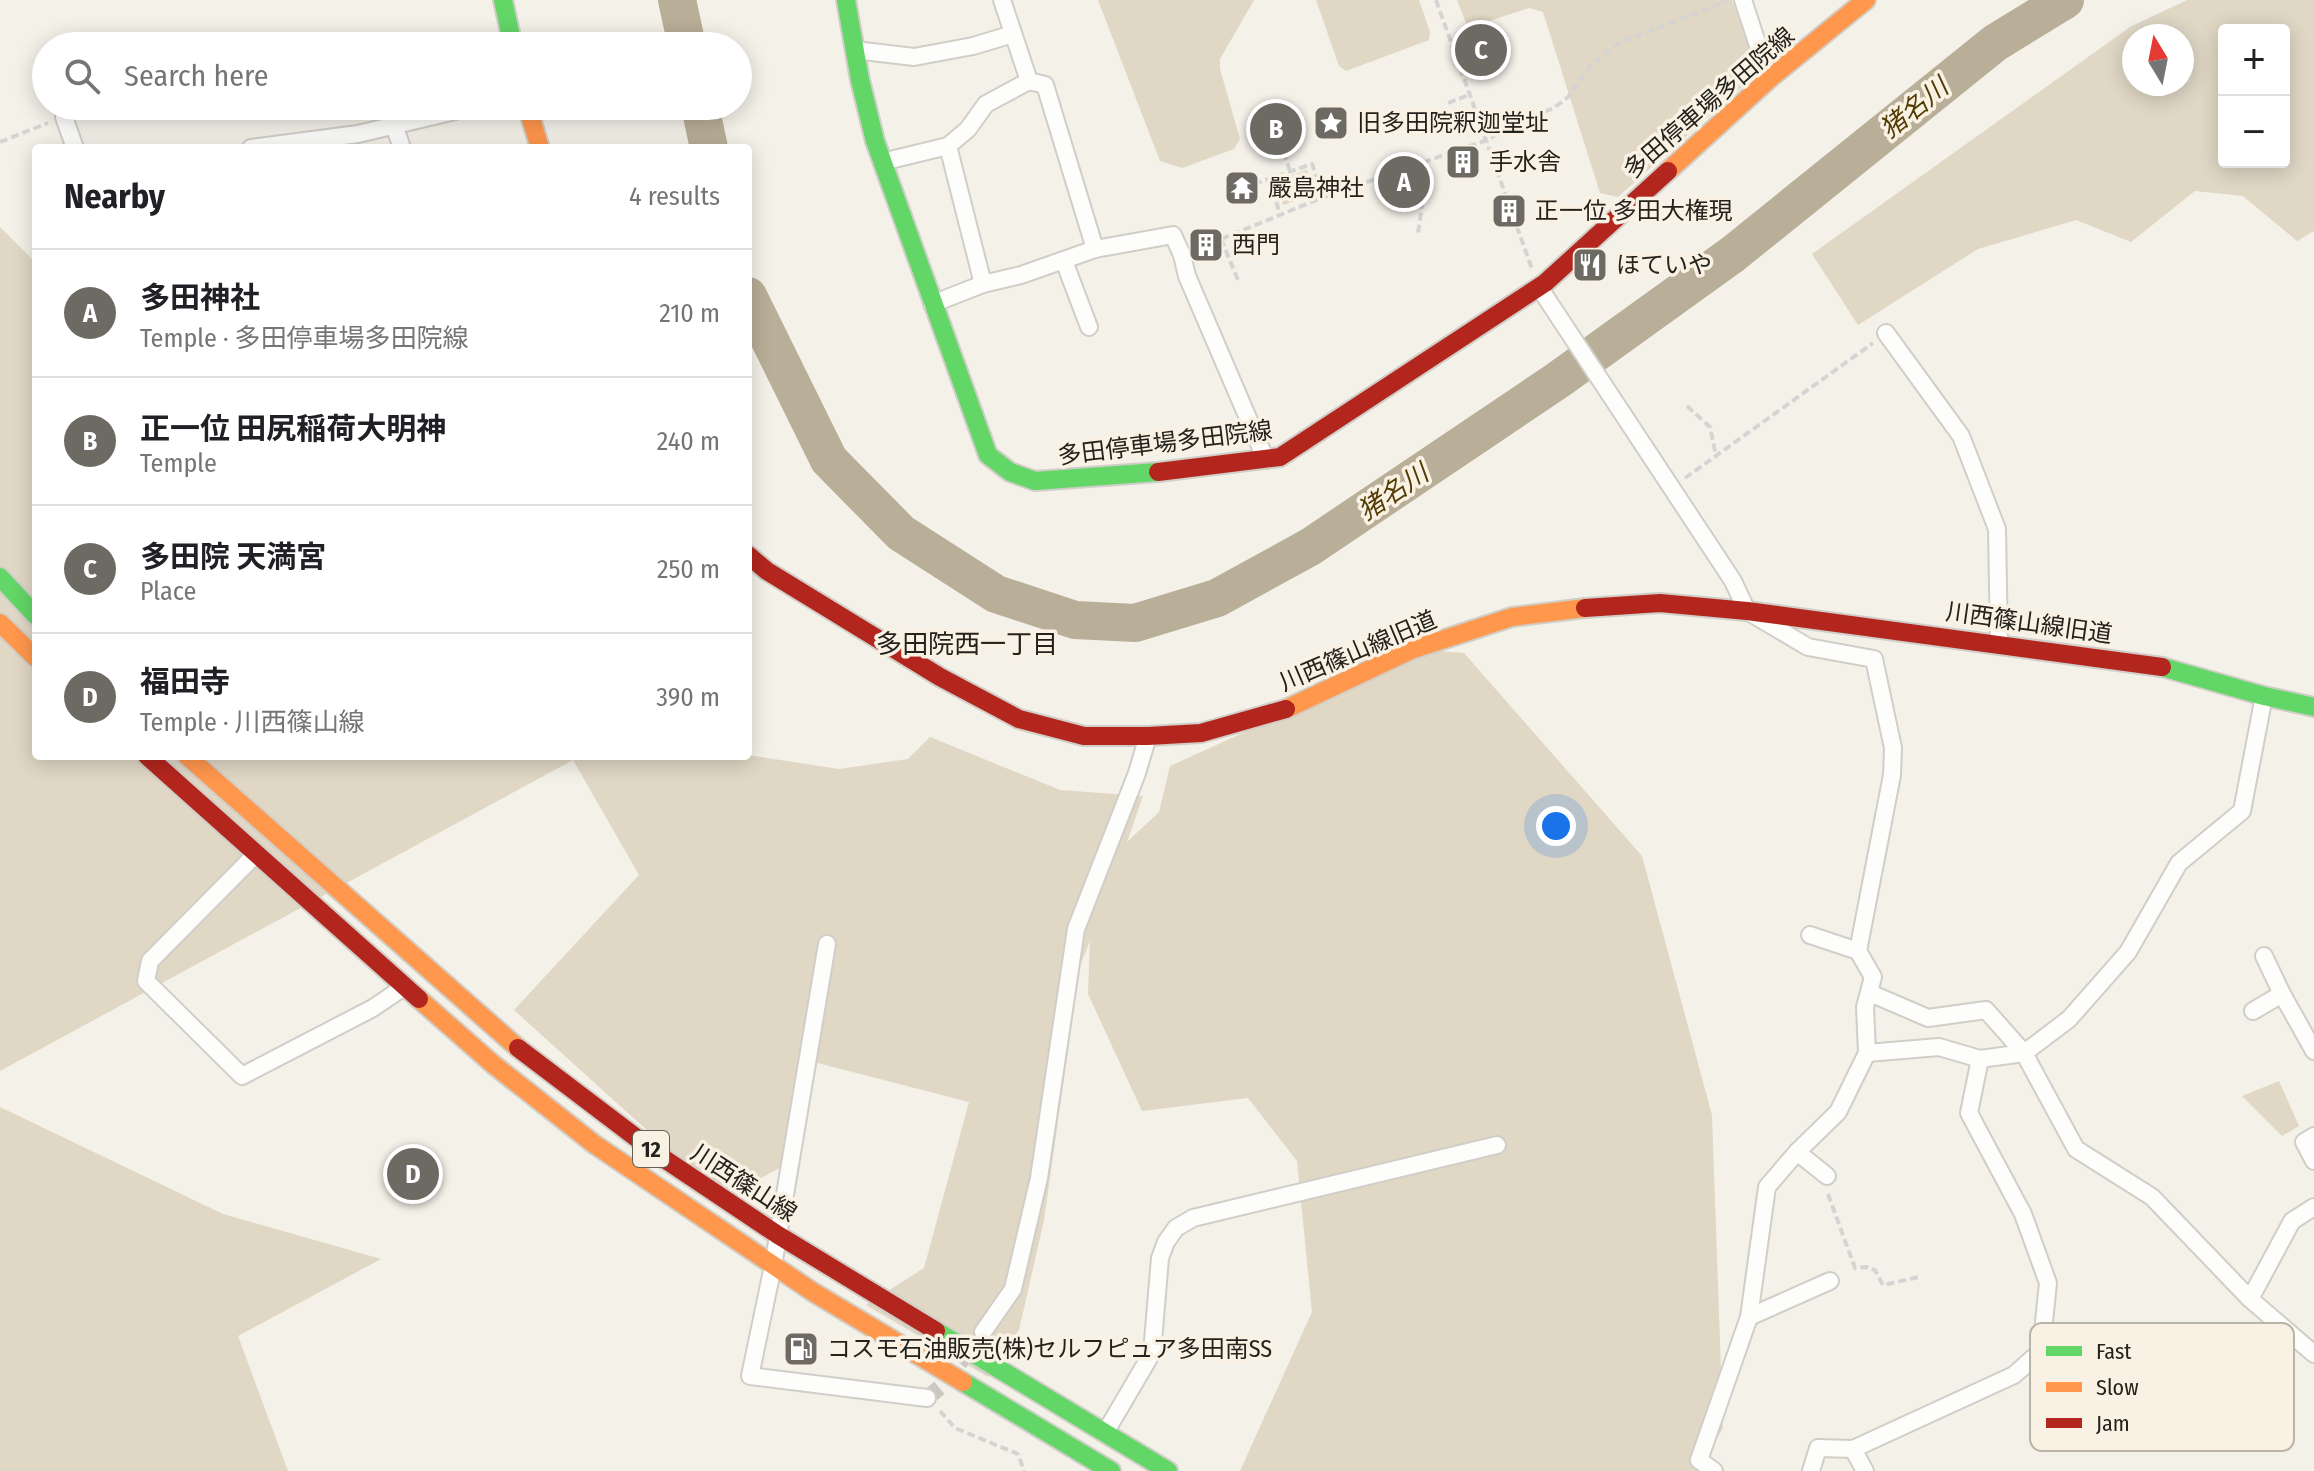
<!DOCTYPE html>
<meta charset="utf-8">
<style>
:root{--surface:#fff;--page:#f2f2f2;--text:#202124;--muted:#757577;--line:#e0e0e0;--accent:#6d6a64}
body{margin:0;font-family:"Fira Sans Condensed","Noto Sans JP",sans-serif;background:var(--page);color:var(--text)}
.controls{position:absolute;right:24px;top:24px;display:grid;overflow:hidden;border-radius:8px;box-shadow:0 4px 20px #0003}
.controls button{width:72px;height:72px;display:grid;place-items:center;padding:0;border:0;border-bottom:2px solid var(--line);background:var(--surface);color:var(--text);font:40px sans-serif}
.compass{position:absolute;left:2122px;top:24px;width:72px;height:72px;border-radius:50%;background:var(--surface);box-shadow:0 4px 20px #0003;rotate:350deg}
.you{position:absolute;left:1556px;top:826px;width:28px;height:28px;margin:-20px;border:6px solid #fff;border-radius:50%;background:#1a73e8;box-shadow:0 0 0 12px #1a73e833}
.badge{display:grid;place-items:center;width:52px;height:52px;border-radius:50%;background:var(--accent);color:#fff;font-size:26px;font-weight:700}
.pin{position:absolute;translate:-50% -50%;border:4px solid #fff;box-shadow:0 2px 8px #0006}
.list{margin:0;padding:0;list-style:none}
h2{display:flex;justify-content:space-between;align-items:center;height:104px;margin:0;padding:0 32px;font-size:34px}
h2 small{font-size:26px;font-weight:400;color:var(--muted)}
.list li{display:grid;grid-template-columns:52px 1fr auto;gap:24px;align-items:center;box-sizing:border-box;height:128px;padding:0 32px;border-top:2px solid var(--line)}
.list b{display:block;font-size:30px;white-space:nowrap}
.list p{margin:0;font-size:26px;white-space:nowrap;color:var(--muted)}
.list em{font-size:26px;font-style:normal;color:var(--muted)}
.icon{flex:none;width:44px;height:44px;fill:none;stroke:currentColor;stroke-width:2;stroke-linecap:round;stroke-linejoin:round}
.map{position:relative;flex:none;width:2314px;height:1471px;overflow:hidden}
.search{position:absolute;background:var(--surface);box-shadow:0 4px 20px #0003;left:32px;top:32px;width:720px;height:88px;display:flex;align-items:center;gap:20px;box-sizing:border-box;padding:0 28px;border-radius:44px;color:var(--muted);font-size:30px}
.panel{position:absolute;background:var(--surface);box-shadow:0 4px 20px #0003;left:32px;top:144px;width:720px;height:616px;border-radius:8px}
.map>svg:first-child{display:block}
</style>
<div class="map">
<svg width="2314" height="1471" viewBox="0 0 2314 1471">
<rect width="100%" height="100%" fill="#f4f1e9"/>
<g fill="#e0d7c5" fill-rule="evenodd">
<polygon points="1098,0 1254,0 1220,59 1220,69 1240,139 1234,149 1182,168 1160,161"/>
<polygon points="1316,0 1419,0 1430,32 1429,40 1346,71 1339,66"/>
<polygon points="1457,0 1732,0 1755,65 1752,78 1618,197 1600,193 1543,12 1529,8 1474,26 1466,23"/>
<path d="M 2187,0 L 2314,0 L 2314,231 L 2297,241 L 2243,196 L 2195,191 L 2131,242 L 2076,220 L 1978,249 L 1858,325 L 1812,254 L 2130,27 ZM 2284,30 L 2284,162 L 2224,162 L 2224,30 ZM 2134,36 L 2182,36 L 2182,84 L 2134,84 Z"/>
<polygon points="1307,170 1315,194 1283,205 1275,181"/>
<polygon points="0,227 36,263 36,756 748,755 839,769 908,759 930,737 1060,790 1143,796 1127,842 1159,812 1170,766 1426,650 1464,653 1642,856 1712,1115 1723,1428 1697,1471 1240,1471 1312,1312 1297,1161 1248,1098 1142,1111 1088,994 1090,941 1080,966 1044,1220 1019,1330 988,1377 866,1305 924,1268 969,1102 806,1060 783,1166 723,1199 514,1010 639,875 573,760 0,1071"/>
<polygon points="2279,1081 2299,1126 2282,1136 2242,1096"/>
<polygon points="0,1107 223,1214 381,1259 238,1336 288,1471 0,1471"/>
</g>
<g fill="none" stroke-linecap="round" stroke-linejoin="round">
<g stroke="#b9ae97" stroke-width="38">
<polyline points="677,0 687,46"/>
<polyline points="700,106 709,148"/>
<polyline points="748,296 829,460 901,533 996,594 1075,620 1135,623 1217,598 1310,547 1558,380 1733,254 1995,43 2065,0"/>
</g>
<polyline stroke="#cac8c0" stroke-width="16" stroke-dasharray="16 8" stroke-linecap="butt" points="927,1398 943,1385 973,1345"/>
<defs>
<g id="street">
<polyline points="1002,0 1029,81 1045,85 1095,249"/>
<polyline points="1743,0 1769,79"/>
<polyline points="855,50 914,57 973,46 1013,34"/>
<polyline points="64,117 75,148"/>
<polyline points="394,125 402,148"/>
<polyline points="948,146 983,284"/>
<polyline points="251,148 358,134 476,106"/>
<polyline points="882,162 948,146 968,129 986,104 1029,81"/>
<polyline points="1064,261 1089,327"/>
<polyline points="1539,287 1733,581 1747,611 1808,647 1874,659 1893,748 1892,775 1858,951 1873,977 1865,1007 1867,1053 1838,1112 1797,1152 1767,1187 1749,1317 1699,1460 1714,1471"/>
<polyline points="932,304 983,284 1021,275 1095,249 1173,235 1182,255 1187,276 1266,460"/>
<polyline points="1886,333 1961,436 1997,529 1999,643"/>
<polyline points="257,853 150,961 146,981 242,1076 373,1008 404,987"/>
<polyline points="1810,935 1858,951"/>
<polyline points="827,944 773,1266 750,1376 927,1398"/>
<polyline points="2264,956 2282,994 2314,1051"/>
<polyline points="1870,993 1928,1018 1986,1010 2024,1053 2076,1149 2152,1197 2250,1299"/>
<polyline points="2253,1011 2282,994"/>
<polyline points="1867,1053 1939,1047 1980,1059"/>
<polyline points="2314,1136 2304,1142 2314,1161"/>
<polyline points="1797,1152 1827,1176"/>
<polyline points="2314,1207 2292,1221 2250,1299 2314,1354"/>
<polyline points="1749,1317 1830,1281"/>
<polyline points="983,1332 1013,1289 1039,1178 1076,929 1137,773 1148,736"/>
<polyline points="1105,1433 1152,1353 1160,1258 1166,1242 1176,1228 1193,1218 1497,1145"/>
<polyline points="1853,1449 1865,1471"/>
<polyline points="1811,1471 1818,1448 1853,1449 2014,1375 2041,1351 2048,1283 2023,1214 1969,1113 1980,1059 2024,1053 2069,1019 2128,952 2179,863 2242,811 2264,696"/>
</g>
<g id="fast">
<polyline points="503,0 513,46"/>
<polyline points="846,0 860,80 875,141 988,455 1010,472 1035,481 1158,472"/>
<polyline points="0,577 36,616"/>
<polyline points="2162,667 2264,696 2314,707"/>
<polyline points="936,1331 1168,1471"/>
<polyline points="963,1382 1111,1471"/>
</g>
<g id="slow">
<polyline points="527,106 540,148"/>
<polyline points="1668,171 1769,79 1866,0"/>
<polyline points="0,623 36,658"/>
<polyline points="1286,709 1411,650 1512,617 1585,608"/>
<polyline points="187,756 518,1048"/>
<polyline points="419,999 494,1065 594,1144 813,1292 963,1382"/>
</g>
<g id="jam">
<polyline points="1158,472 1280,457 1545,283 1668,171"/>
<polyline points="748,555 767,571 940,677 1019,719 1084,736 1148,736 1201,733 1286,709"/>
<polyline points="1585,608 1660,603 1747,611 2162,667"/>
<polyline points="147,756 419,999"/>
<polyline points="518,1048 663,1158 778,1235 936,1331"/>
</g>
</defs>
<use href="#street" stroke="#d1cec8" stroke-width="20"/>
<use href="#fast" stroke="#d1cec8" stroke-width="22"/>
<use href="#slow" stroke="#d1cec8" stroke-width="22"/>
<use href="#jam" stroke="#d1cec8" stroke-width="22"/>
<g stroke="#d5d4d2" stroke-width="4" stroke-dasharray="8 4" stroke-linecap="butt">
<polyline points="1436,0 1532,269"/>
<polyline points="434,46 488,34"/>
<polyline points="1448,103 1469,95"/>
<polyline points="79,113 104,106"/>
<polyline points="0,142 48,123"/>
<polyline points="1284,152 1290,171"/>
<polyline points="1409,167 1422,205 1418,234"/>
<polyline points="1269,179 1280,214"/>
<polyline points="1254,184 1312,164 1324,197"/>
<polyline points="1221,239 1238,280"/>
<polyline points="1199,248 1324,197 1484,141 1533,116 1554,108 1568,97 1592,64 1619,43 1727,1"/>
<polyline points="1687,406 1710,427 1716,456"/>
<polyline points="1685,478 1873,343"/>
<polyline points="1828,1194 1855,1268 1867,1267 1875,1270 1883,1285 1919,1277"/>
<polyline points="940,1411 955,1428 1018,1454 1024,1471"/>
</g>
<use href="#street" stroke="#fdfdfc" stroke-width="16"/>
<use href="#fast" stroke="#63d668" stroke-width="18"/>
<use href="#slow" stroke="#ff974d" stroke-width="18"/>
<use href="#jam" stroke="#b3261e" stroke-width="18"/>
</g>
<defs>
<symbol id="sight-square" viewBox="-11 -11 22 22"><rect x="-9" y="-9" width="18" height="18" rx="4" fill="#6d6a64" stroke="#f9f2e4"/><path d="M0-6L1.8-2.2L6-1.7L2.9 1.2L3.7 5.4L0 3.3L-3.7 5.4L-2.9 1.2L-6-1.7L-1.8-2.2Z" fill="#fff"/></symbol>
<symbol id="building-square" viewBox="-11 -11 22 22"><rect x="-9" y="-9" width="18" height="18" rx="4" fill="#6d6a64" stroke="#f9f2e4"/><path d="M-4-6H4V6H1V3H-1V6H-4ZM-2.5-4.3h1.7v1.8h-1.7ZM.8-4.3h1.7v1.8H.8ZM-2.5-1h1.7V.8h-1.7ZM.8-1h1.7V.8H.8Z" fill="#fff"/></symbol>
<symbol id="temple-square" viewBox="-11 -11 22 22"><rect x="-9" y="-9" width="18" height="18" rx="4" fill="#6d6a64" stroke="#f9f2e4"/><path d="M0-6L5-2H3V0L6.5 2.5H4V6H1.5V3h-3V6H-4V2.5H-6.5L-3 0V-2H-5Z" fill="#fff"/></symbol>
<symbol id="restaurant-square" viewBox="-11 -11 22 22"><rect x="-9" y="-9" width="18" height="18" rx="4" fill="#6d6a64" stroke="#f9f2e4"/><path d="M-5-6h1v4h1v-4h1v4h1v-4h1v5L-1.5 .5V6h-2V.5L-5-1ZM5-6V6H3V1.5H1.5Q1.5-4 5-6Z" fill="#fff"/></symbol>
<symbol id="fuel-square" viewBox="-11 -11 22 22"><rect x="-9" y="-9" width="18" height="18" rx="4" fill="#6d6a64" stroke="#f9f2e4"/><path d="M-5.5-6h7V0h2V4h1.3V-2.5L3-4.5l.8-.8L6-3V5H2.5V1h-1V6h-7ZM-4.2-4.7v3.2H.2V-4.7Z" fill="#fff"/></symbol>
</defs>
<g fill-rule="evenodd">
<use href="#sight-square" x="1311" y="103" width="40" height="40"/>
<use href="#building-square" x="1443" y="142" width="40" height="40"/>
<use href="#temple-square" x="1222" y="168" width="40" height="40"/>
<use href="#building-square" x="1489" y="191" width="40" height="40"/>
<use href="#building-square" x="1186" y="225" width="40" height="40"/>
<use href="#restaurant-square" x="1570" y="245" width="40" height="40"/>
<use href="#fuel-square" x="781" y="1329" width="40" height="40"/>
</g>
<g text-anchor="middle" stroke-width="7" stroke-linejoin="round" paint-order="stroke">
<rect fill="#f9f2e4" stroke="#646059" stroke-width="2" x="633" y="1131" width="36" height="36" rx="6"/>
<g font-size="22" font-weight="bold" fill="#24221d">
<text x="651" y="1157">12</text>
</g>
<g font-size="24" fill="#24221d" stroke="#f9f2e4">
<text transform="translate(1709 103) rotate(-41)" y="8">多田停車場多田院線</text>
<text transform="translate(1165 443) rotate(-7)" y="8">多田停車場多田院線</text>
<text transform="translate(2029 623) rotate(8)" y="8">川西篠山線旧道</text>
<text transform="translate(1358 651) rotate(-23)" y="8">川西篠山線旧道</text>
<text transform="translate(744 1183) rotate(33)" y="8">川西篠山線</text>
</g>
<g font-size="24" fill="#24221d" stroke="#f9f2e4" text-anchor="start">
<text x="1357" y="131">旧多田院釈迦堂址</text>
<text x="1489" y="170">手水舎</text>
<text x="1268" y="196">嚴島神社</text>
<text x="1535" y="219">正一位 多田大権現</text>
<text x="1232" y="253">西門</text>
<text x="1616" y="273">ほていや</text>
<text x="827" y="1357">コスモ石油販売(株)セルフピュア多田南SS</text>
</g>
<g font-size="26" font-style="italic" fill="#523c03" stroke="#f9f2e4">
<text transform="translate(1914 108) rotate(-39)" y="9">猪名川</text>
<text transform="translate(1393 492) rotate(-34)" y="9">猪名川</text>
</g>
<g font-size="26" fill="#24221d" stroke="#f9f2e4">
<text x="967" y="653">多田院西一丁目</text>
</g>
</g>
<rect x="2030" y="1323" width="264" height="128" rx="12" fill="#f9f2e4" stroke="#b9b4a8" stroke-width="2"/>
<rect x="2046" y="1346" width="36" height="10" fill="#63d668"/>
<rect x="2046" y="1382" width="36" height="10" fill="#ff974d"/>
<rect x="2046" y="1418" width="36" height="10" fill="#b3261e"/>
<g font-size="22" fill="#24221d">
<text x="2096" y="1359">Fast</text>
<text x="2096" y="1395">Slow</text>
<text x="2096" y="1431">Jam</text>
</g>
</svg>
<div class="controls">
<button>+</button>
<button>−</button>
</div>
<svg class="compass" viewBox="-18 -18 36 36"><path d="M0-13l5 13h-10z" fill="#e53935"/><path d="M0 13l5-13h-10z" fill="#757577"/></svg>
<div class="you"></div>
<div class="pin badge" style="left:1404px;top:182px">A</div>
<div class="pin badge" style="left:1276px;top:129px">B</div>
<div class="pin badge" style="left:1481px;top:50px">C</div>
<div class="pin badge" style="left:413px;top:1174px">D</div>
<div class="search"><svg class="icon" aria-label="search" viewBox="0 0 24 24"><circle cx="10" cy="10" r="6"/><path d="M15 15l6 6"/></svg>Search here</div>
<section class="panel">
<h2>Nearby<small>4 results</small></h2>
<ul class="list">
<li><span class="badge">A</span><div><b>多田神社</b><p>Temple · 多田停車場多田院線</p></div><em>210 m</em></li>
<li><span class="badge">B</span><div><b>正一位 田尻稲荷大明神</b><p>Temple</p></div><em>240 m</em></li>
<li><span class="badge">C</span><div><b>多田院 天満宮</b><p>Place</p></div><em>250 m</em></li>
<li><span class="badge">D</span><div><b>福田寺</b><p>Temple · 川西篠山線</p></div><em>390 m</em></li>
</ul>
</section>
</div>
